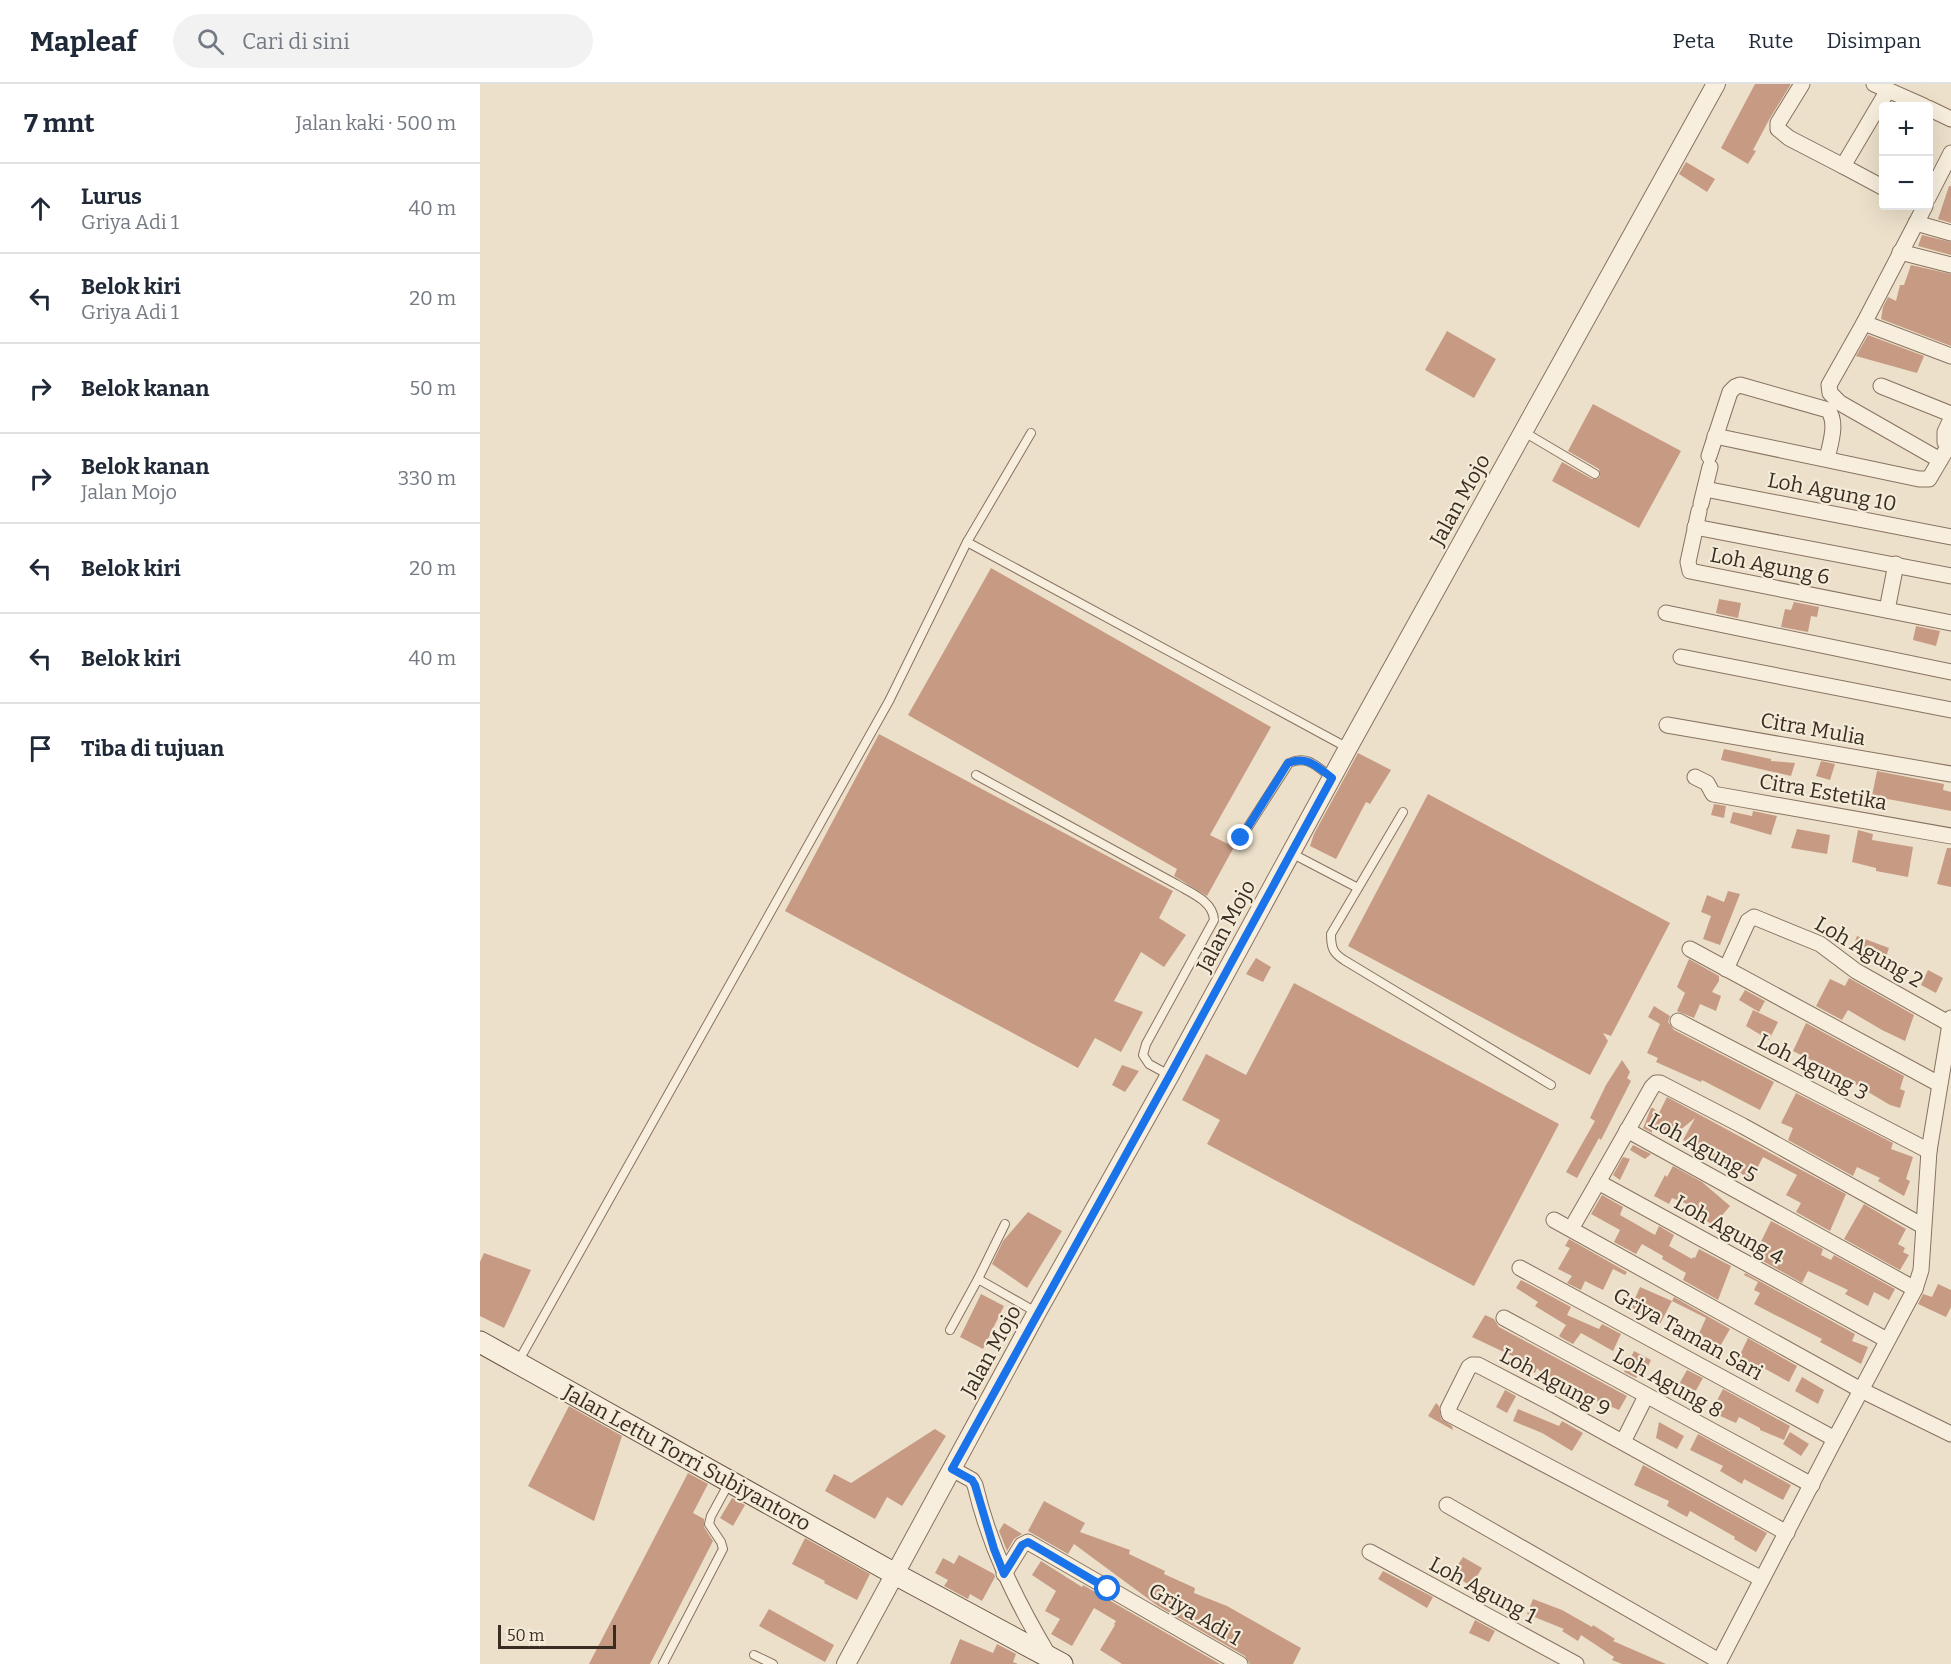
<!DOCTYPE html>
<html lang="id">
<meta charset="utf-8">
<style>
:root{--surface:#fff;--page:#f2f2f3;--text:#1f2937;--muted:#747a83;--line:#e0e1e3}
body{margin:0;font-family:Bitter,serif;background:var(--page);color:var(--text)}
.controls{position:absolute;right:18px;top:18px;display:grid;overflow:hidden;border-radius:6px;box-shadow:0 6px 24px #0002}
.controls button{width:54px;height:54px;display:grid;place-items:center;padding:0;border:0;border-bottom:2px solid var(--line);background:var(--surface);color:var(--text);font:30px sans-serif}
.scale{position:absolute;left:18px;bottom:15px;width:118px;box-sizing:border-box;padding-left:6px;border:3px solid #392c22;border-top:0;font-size:16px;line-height:21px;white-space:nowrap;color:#392c22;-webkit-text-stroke:4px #f4ebd9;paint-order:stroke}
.stop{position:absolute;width:18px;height:18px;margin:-14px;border:4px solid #1a73e8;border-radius:50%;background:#fff}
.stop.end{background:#1a73e8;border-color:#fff;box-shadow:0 2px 6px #0008}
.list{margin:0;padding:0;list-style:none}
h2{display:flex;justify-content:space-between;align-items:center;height:78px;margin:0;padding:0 24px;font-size:26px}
h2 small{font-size:20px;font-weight:400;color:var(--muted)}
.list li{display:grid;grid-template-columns:39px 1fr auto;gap:18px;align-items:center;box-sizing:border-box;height:90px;padding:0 24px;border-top:2px solid var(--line)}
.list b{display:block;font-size:22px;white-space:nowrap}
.list p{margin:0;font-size:20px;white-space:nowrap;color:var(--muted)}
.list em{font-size:20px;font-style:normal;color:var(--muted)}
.icon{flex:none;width:33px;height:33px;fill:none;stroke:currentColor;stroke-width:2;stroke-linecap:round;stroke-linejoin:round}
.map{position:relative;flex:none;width:1471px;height:1580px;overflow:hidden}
header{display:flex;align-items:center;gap:36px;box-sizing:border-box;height:84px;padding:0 30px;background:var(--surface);border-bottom:2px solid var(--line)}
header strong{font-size:28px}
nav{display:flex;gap:33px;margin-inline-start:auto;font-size:21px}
.search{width:420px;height:54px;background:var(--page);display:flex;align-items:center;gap:15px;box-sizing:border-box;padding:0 21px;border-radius:33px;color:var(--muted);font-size:22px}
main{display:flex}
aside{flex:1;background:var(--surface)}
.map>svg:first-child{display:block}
</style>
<header>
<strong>Mapleaf</strong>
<div class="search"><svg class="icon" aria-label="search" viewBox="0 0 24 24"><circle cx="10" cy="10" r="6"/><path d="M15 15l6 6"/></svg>Cari di sini</div>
<nav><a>Peta</a><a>Rute</a><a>Disimpan</a></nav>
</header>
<main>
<aside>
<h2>7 mnt<small>Jalan kaki · 500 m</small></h2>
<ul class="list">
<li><svg class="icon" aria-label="ahead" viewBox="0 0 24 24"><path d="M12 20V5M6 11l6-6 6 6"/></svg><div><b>Lurus</b><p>Griya Adi 1</p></div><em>40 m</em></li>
<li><svg class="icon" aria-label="left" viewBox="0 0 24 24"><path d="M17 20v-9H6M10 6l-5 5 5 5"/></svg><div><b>Belok kiri</b><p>Griya Adi 1</p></div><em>20 m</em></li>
<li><svg class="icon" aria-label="right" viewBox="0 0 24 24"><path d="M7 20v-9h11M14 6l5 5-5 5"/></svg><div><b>Belok kanan</b></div><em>50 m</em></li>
<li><svg class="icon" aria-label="right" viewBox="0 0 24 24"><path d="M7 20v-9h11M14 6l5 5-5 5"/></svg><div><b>Belok kanan</b><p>Jalan Mojo</p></div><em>330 m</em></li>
<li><svg class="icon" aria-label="left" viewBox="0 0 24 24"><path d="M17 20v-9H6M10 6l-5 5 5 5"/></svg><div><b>Belok kiri</b></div><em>20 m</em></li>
<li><svg class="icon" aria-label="left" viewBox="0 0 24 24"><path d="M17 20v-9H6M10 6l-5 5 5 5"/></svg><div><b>Belok kiri</b></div><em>40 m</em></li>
<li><svg class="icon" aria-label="arrive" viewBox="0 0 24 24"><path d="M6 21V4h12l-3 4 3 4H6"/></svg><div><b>Tiba di tujuan</b></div></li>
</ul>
</aside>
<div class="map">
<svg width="1471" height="1580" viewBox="0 0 1471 1580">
<rect width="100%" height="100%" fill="#ece0ca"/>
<g fill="#c79b83">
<polygon points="1275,0 1311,0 1290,34 1273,66 1276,67 1268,80 1241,64"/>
<polygon points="1206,78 1235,95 1227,108 1199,90"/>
<polygon points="1469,102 1471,102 1471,139 1458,135"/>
<polygon points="1442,151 1471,158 1471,171 1438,162"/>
<polygon points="1431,181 1471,190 1471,262 1401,235 1403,223 1408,213 1416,217 1420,201 1424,201"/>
<polygon points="967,247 1016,275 994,314 945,286"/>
<polygon points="1388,251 1444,272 1437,289 1376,272"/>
<polygon points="1113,320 1201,367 1159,444 1072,397 1082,378 1112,395 1117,395 1120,393 1119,385 1088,367"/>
<polygon points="511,484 791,643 730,751 754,763 727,812 694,792 697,785 428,631"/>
<polygon points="1239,515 1261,519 1258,534 1236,529"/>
<polygon points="1314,518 1339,523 1337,533 1331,532 1328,548 1301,543 1305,525 1311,526"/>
<polygon points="1436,542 1460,547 1456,562 1433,556"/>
<polygon points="399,650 693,807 679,834 706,851 684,883 661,868 634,917 663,928 641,968 615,954 598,984 305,827"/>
<polygon points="1244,665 1291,675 1291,677 1315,679 1311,692 1241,676"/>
<polygon points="878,669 911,686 890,720 886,718 856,775 830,762 834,750"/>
<polygon points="1341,677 1355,680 1350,696 1336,692"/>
<polygon points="1397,687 1464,700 1463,706 1471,708 1471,727 1392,712"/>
<polygon points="948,710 1190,839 1131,952 1123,949 1128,957 1110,991 868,862"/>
<polygon points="1234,720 1246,722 1244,734 1231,731"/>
<polygon points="1273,727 1297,732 1291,751 1250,739 1253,728 1272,732"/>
<polygon points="1317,745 1350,751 1347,770 1311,764"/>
<polygon points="1378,746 1393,750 1392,756 1433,763 1428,793 1396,787 1396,784 1372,778"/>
<polygon points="1467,764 1471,764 1471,803 1457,800"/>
<polygon points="1248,807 1260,810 1240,861 1223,855 1231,832 1221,828 1227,811 1244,818"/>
<polygon points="1377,852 1409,864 1405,876 1373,863"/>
<polygon points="776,874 791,883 783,898 766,890"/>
<polygon points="1209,875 1239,892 1239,897 1232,908 1241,912 1236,927 1220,920 1214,934 1197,927 1205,909 1197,903"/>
<polygon points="1448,886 1463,894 1456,909 1441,901"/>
<polygon points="1369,894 1434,931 1425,957 1402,946 1368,926 1362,936 1336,922 1350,895 1365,902"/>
<polygon points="814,899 1079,1040 994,1202 727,1060 740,1036 702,1016 726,970 766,991"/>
<polygon points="1265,906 1285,917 1279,928 1259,916"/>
<polygon points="1174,922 1190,932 1188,938 1194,946 1294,998 1280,1026 1222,996 1221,998 1176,978 1178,974 1167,969 1180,940 1168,933"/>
<polygon points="1273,926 1298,938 1289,956 1266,942"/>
<polygon points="1326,939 1424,992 1420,1005 1425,1007 1420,1024 1410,1021 1368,996 1369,995 1313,967"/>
<polygon points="1142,976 1150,988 1147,994 1151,997 1121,1056 1119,1054 1097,1094 1086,1088 1115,1037 1110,1034 1126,1001"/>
<polygon points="642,981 659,987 645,1008 632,1001"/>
<polygon points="1316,1009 1413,1059 1411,1065 1433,1073 1426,1095 1430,1097 1424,1112 1398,1097 1400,1094 1377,1083 1373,1092 1308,1056 1313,1044 1301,1039"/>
<polygon points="1187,1013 1366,1110 1350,1147 1316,1128 1321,1119 1306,1111 1317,1091 1283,1073 1270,1098 1256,1084 1224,1071 1221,1076 1213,1071 1220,1066 1203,1056 1215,1034 1194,1051 1172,1041 1172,1049 1163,1044 1171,1024 1173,1024 1179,1029"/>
<polygon points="1153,1061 1171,1070 1165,1075 1150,1066"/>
<polygon points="1143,1073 1150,1075 1140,1096 1133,1091"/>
<polygon points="1193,1082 1222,1098 1250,1122 1233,1142 1205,1119 1192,1114 1189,1120 1174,1112 1185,1091 1187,1093"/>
<polygon points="1122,1111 1143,1123 1140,1131 1175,1151 1179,1142 1194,1151 1189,1162 1212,1175 1213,1173 1215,1174 1219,1165 1251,1182 1238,1216 1203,1196 1206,1189 1182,1175 1183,1172 1162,1160 1156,1170 1134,1158 1140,1146 1111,1130"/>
<polygon points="1384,1120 1426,1145 1418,1160 1425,1164 1423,1168 1429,1171 1420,1186 1364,1155"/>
<polygon points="548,1128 582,1147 547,1204 512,1180 523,1157"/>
<polygon points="1291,1137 1343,1165 1341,1171 1351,1176 1354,1171 1415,1205 1409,1216 1394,1208 1388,1222 1365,1210 1368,1206 1328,1187 1322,1199 1274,1172"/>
<polygon points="1089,1155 1147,1188 1145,1191 1133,1185 1123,1206 1105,1197 1101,1206 1087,1199 1092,1192 1078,1185 1090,1164 1085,1162"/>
<polygon points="4,1169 51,1186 24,1244 0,1232 0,1178"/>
<polygon points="1265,1189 1375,1250 1372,1257 1388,1263 1381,1280 1340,1258 1342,1255 1274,1220 1280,1209 1274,1206 1278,1198 1264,1191"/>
<polygon points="1041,1196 1091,1223 1087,1231 1119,1245 1122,1240 1141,1250 1133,1267 1101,1249 1093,1260 1082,1254 1079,1252 1086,1241 1055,1222 1058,1218 1036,1204"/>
<polygon points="1458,1200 1471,1206 1471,1223 1466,1233 1438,1220 1443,1210 1452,1213"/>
<polygon points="1160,1203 1192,1217 1180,1240 1150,1226"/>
<polygon points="501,1210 524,1222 503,1265 480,1253"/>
<polygon points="1194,1213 1250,1245 1238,1266 1216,1256 1226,1234 1192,1217"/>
<polygon points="1005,1231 1014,1235 1019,1243 1147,1312 1139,1326 1089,1305 1088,1308 1078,1304 1057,1284 1055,1289 1043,1283 1045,1278 992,1253"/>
<polygon points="1268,1254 1317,1282 1309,1298 1280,1282 1277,1288 1257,1277"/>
<polygon points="1154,1267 1171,1276 1164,1291 1159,1288 1156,1294 1144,1288"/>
<polygon points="1207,1286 1223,1294 1214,1310 1198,1302"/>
<polygon points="1322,1293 1344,1306 1338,1320 1315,1307"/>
<polygon points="1243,1305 1310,1342 1304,1356 1280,1346 1280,1344 1259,1333 1256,1339 1231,1328"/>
<polygon points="1025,1306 1036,1312 1027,1329 1016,1323"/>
<polygon points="956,1319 959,1322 961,1335 972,1342 973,1346 948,1332"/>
<polygon points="89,1322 142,1352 114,1437 48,1402"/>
<polygon points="1038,1325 1079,1342 1082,1337 1103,1349 1092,1367 1062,1349 1033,1337"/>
<polygon points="1179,1338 1204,1352 1197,1365 1176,1354"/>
<polygon points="455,1345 466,1352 422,1422 407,1413 395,1435 345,1407 354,1390 371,1399"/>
<polygon points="1310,1348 1329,1360 1321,1372 1303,1360"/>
<polygon points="1218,1350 1311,1401 1303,1416 1264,1395 1262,1400 1240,1387 1243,1382 1210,1366"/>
<polygon points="1163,1381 1287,1449 1276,1468 1254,1455 1255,1453 1210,1427 1207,1433 1187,1422 1189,1417 1154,1401"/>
<polygon points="208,1389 228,1400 213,1429 224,1435 224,1443 233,1457 170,1580 109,1580"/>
<polygon points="252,1414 265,1421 253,1442 240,1434"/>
<polygon points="564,1417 605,1439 600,1448 650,1466 649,1470 685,1487 684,1490 715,1504 714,1509 747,1522 821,1564 813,1580 770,1580 765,1572 678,1522 594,1460 588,1470 548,1447"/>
<polygon points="524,1439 542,1450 534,1455 527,1467 519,1447"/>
<polygon points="325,1454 390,1490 377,1516 344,1499 345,1497 312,1480"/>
<polygon points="479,1471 514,1490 515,1493 502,1517 490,1510 488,1515 464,1502 468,1496 455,1489 463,1474 474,1480"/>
<polygon points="983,1473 1002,1484 991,1502 972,1490"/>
<polygon points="561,1477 602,1503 603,1501 740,1580 642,1580 620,1566 635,1541 634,1540 636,1537 614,1524 592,1562 571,1550 580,1535 565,1527 576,1507 552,1491"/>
<polygon points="903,1487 953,1513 947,1524 898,1495"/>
<polygon points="1053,1515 1082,1526 1112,1543 1113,1541 1135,1555 1133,1557 1186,1580 1142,1580 1132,1576 1134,1573 1101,1551 1098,1557 1082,1547 1084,1545 1047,1530"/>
<polygon points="289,1525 354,1561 345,1578 279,1542"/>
<polygon points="995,1536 1015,1547 1009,1558 989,1549"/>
<polygon points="480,1555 513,1569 517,1560 536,1570 533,1578 538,1580 470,1580"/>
</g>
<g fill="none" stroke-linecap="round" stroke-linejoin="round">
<defs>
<g id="service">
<polyline points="1044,348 1115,390"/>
<polyline points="487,458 868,664"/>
<path d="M 496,691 L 696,800 C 711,809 733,817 734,836 L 666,960 L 663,971 L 669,980 L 689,991"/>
<path d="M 923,728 L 851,850 C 851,864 853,869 864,876 L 1071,1001"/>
<path d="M 761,754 L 809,679 C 828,671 836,682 851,693"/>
<polyline points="811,769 878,804"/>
<polyline points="498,1195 525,1140"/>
<polyline points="470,1246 498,1195 556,1228"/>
<polyline points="38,1278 409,617 487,458 551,349"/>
<polyline points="274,1571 293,1580"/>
<polyline points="183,1580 243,1465 241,1458 229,1440 231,1432 249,1399"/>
</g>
<g id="minor">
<polyline points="1322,0 1298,39 1298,45 1309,54 1363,82 1408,6"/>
<polyline points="1394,0 1444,22"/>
<polyline points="1448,24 1471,35"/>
<polyline points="1363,82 1404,104"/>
<polyline points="1448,114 1471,69"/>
<polyline points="1445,122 1384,239 1349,301 1350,309 1360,319 1460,376"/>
<polyline points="1436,139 1471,149"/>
<polyline points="1420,168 1471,181"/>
<polyline points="1384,239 1471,272"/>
<polyline points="1401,302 1471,330"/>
<polyline points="1471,335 1465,348 1465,358 1471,362"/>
<polyline points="1235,352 1439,395 1449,395 1469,361"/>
<path d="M 1229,372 L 1250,308 L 1255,303 L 1260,301 L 1348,326 C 1358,339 1350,360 1347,375"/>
<polyline points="1225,405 1471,453"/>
<polyline points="1221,420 1230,383"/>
<polyline points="1219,427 1208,478 1210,487 1471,539"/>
<polyline points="1215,443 1471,492"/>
<polyline points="1407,526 1416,480"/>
<polyline points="1186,529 1471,588"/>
<polyline points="1201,573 1471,626"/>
<polyline points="1187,641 1471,690"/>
<polyline points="1215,693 1227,699 1233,710 1471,752"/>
<polyline points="1210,865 1459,1000"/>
<polyline points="1246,885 1268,837 1274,833 1340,860 1376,887 1470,940"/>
<polyline points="1198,937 1449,1067"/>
<polyline points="1147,1046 1435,1205"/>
<polyline points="1118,1098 1172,1003 1176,999 1180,999 1263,1042 1443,1142"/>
<polyline points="1074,1136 1381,1306 1471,1350"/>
<polyline points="1091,1145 1118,1098 1407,1256"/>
<polyline points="1040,1184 1355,1355"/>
<polyline points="1024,1234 1332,1401"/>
<polyline points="1143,1358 1166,1312"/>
<path d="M 472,1385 L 492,1396 L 495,1401 C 510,1464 536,1517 569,1572"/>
<polyline points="967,1421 1239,1577"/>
<polyline points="890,1468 1096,1580"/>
<polyline points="524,1490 542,1461 548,1458 760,1580"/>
<polyline points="1282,1495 969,1330 968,1325 989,1283 992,1281 998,1281 1075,1321 1307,1449"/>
<polyline points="1238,1580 1355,1355 1435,1205 1441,1186 1449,1067 1471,934"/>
</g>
<polyline id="tertiary" points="366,1580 557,1228 690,991 868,664 1236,0"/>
<polyline id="secondary" points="0,1258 415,1490 582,1580"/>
</defs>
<use href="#service" stroke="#887260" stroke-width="10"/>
<use href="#minor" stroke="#887260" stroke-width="17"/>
<use href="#tertiary" stroke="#887260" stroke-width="20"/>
<use href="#secondary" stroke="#6a5443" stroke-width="23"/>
<use href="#service" stroke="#f7eedd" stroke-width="8"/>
<use href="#minor" stroke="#f7eedd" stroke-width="15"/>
<use href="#tertiary" stroke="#f7eedd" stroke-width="18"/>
<use href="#secondary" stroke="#f7eedd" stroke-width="21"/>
</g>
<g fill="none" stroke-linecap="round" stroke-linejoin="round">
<path stroke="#1a73e8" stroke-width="8" d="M 628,1505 L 548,1458 L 542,1461 L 524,1490 L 514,1465 L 495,1401 L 492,1396 L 472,1385 L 690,991 L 852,694 C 837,683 828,671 808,679 L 761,754"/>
</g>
<g text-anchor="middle" stroke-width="4.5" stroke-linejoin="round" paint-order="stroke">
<g font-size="21" fill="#392c22" stroke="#f4ebd9">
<text transform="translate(1352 408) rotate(11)" y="7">Loh Agung 10</text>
<text transform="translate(980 416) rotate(-61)" y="7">Jalan Mojo</text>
<text transform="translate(1290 482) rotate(11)" y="7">Loh Agung 6</text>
<text transform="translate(1333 645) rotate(10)" y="7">Citra Mulia</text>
<text transform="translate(1343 708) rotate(10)" y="7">Citra Estetika</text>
<text transform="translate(746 842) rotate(-62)" y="7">Jalan Mojo</text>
<text transform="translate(1389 868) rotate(30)" y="7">Loh Agung 2</text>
<text transform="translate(1333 983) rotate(27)" y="7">Loh Agung 3</text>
<text transform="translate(1223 1064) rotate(29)" y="7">Loh Agung 5</text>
<text transform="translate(1249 1146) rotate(29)" y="7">Loh Agung 4</text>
<text transform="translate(1208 1250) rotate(29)" y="7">Griya Taman Sari</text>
<text transform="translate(511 1267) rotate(-61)" y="7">Jalan Mojo</text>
<text transform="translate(1075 1298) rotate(28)" y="7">Loh Agung 9</text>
<text transform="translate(1188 1299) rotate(29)" y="7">Loh Agung 8</text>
<text transform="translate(207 1374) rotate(29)" y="7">Jalan Lettu Torri Subiyantoro</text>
<text transform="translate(1003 1506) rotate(28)" y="7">Loh Agung 1</text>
<text transform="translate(715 1530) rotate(30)" y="7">Griya Adi 1</text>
</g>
</g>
</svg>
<div class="controls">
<button>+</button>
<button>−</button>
</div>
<div class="scale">50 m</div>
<div class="stop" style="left:628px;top:1505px"></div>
<div class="stop end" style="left:761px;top:754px"></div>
</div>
</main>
